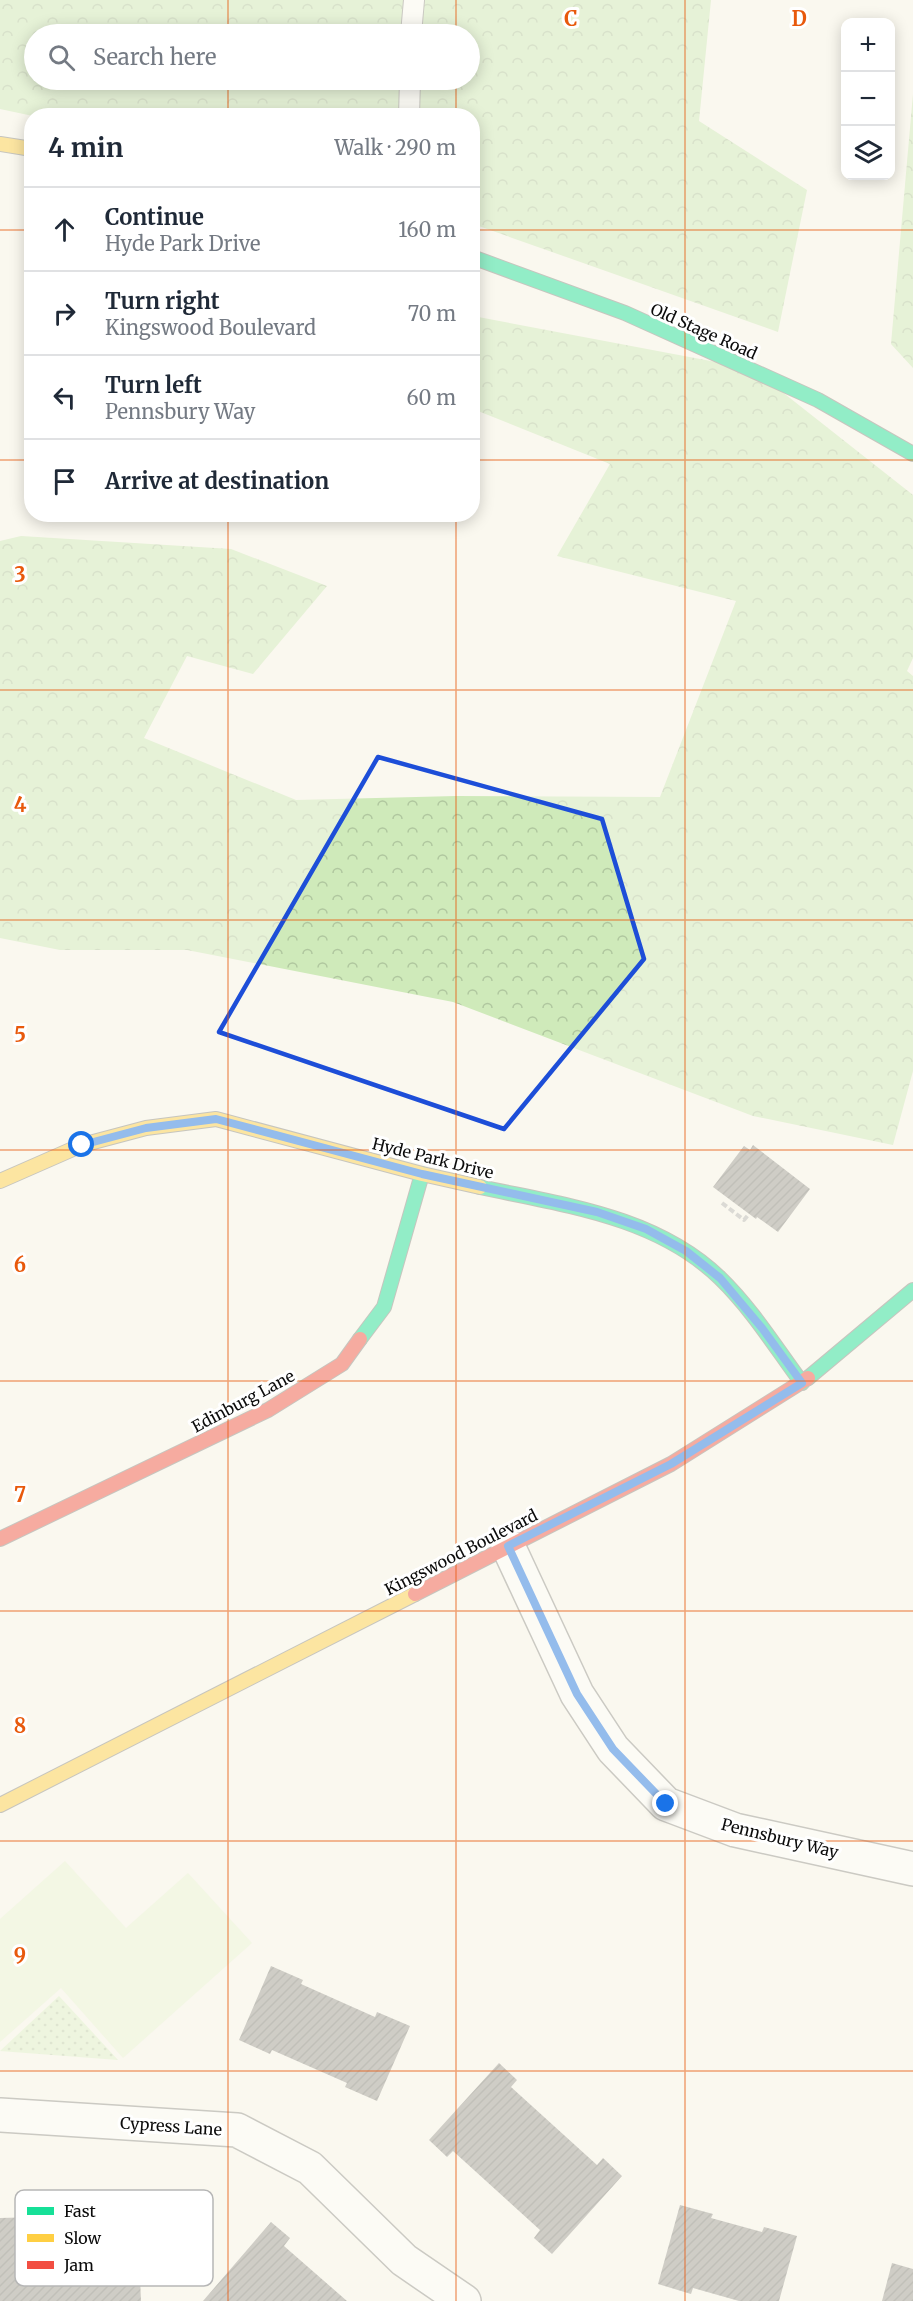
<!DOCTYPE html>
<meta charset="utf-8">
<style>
:root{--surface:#fff;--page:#f6f6f7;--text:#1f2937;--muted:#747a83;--line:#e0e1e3}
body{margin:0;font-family:Merriweather,serif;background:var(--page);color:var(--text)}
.controls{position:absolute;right:18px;top:18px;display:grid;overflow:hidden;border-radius:12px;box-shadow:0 3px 15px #0003}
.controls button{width:54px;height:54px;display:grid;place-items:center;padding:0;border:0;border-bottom:2px solid var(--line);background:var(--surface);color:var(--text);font:30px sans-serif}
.stop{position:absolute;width:18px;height:18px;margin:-14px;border:4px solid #1a73e8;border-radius:50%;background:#fff}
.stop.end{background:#1a73e8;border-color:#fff;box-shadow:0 2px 6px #0008}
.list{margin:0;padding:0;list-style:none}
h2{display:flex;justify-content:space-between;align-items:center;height:78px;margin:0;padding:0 24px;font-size:26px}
h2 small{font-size:20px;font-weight:400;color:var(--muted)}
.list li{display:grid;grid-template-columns:39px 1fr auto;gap:18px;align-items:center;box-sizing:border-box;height:84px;padding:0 24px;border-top:2px solid var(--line)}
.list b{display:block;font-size:22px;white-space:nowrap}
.list p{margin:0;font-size:20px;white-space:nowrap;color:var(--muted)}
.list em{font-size:20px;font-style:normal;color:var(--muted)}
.icon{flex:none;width:33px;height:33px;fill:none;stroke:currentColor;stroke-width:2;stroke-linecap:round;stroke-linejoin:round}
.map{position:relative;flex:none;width:913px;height:2301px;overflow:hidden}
.search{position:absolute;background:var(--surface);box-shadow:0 3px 15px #0003;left:24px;top:24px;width:456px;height:66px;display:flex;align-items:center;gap:15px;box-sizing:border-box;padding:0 21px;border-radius:33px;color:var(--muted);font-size:22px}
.panel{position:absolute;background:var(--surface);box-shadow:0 3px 15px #0003;left:24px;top:108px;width:456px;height:414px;border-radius:24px}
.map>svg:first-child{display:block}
</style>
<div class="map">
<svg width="913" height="2301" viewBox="0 0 913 2301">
<defs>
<pattern id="forest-crowns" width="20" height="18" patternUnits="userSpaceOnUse" patternTransform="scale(1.5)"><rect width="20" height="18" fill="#cfeaba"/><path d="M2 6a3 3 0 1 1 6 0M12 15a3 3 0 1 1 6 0" fill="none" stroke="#b0c79f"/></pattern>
<pattern id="park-dots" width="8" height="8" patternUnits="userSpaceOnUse" patternTransform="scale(1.5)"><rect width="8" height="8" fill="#e0f2cc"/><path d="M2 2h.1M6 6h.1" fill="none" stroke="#bfceae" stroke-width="1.8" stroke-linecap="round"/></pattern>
<pattern id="building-hatch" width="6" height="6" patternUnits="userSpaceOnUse" patternTransform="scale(1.5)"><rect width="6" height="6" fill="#9c9a95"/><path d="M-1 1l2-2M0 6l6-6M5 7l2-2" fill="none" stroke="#7d7c78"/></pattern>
</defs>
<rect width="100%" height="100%" fill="#faf8ef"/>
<g fill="url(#forest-crowns)" fill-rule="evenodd">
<path d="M 0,0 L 711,0 L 699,121 L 807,190 L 778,332 L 473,224 L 472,116 L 33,116 L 0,109 ZM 34,34 L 470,34 L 470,80 L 34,80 Z"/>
<polygon points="913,94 913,368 891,344"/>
<polygon points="473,316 753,369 913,495 913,658 907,671 913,676 913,1071 893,1145 753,1116 453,1002 187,950 60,950 0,938 0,541 21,536 231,549 327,586 253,674 187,656 144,738 296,800 456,796 660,797 736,601 557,556 610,464 473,409"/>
</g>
<polygon fill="url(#park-dots)" points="59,1996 118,2060 0,2051"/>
<polygon fill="#ebf5d7" points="65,1861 126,1928 188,1873 252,1943 123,2058 61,1988 0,2042 0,1919"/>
<g fill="url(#building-hatch)">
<polygon points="753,1145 810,1189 778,1232 757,1217 756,1219 713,1187 744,1146 750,1150"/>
<polygon points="271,1966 303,1980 301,1984 375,2017 377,2012 410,2026 377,2101 345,2087 347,2083 272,2050 270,2054 239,2040"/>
<polygon points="499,2063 517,2080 511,2087 597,2165 603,2158 622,2176 552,2254 534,2238 540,2230 453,2151 447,2157 429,2140"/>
<polygon points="137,2204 141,2301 0,2301 0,2218 114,2215 114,2206"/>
<polygon points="680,2205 713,2214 711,2218 762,2232 764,2227 797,2236 779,2301 739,2301 693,2288 691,2294 658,2284"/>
<polygon points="271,2222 290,2238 284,2246 347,2301 203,2301"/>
<polygon points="892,2263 913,2269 913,2301 882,2301"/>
</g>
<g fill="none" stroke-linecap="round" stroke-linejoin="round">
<defs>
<g id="lane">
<polyline points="411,34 414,0"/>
<polyline points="409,116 410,80"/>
</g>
<g id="street">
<polyline points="508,1546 577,1694 613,1749 666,1804 735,1830 913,1869"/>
<polyline points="0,2115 237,2130 310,2168 404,2260 464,2301"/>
</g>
<g id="fast">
<polyline points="472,257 625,313 818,400 913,454"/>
<path d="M 480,1187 C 563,1205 656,1216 720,1278 C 752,1309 776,1348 802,1383"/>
<polyline points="360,1339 384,1307 422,1174"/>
<polyline points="808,1378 913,1290"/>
</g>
<g id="slow">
<polyline points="0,144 32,149"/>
<polyline points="0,1181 82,1145 146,1128 216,1119 422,1174 480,1187"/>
<polyline points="0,1805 415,1594"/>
</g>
<g id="jam">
<polyline points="0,1539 268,1410 342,1364 360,1339"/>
<polyline points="415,1594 671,1464 808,1378"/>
</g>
</defs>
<use href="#lane" stroke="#93928e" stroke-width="22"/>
<use href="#street" stroke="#93928e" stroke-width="36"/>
<use href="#fast" stroke="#898884" stroke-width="16"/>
<use href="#slow" stroke="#898884" stroke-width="16"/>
<use href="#jam" stroke="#898884" stroke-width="16"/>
<polyline stroke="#b7b7b5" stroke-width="4" stroke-dasharray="6 3" stroke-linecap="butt" points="722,1203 744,1220 749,1214"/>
<use href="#lane" stroke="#fefefd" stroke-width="20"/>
<use href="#street" stroke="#fefefd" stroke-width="33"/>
<use href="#fast" stroke="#16e098" stroke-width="14"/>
<use href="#slow" stroke="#ffcf43" stroke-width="14"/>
<use href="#jam" stroke="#f24e42" stroke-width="14"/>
</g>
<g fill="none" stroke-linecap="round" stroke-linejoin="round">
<polyline stroke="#1a73e8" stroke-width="8" points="82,1145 146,1128 216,1119 422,1174 597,1212 646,1229 686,1251 720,1278 762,1328 802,1383 671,1464 508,1546 577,1694 613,1749 666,1804"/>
</g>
<path d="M0 0H913V2301H0ZM 378,757 L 602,819 L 644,959 L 504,1129 L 219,1032 Z" fill="#faf8ef" fill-opacity=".55" fill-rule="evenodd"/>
<path fill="none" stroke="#1d4ed8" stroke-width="4.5" stroke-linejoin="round" d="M 378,757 L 602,819 L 644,959 L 504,1129 L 219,1032 Z"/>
<path fill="none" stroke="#e8590c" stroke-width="1.5" stroke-opacity="0.55" d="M 228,0 L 228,34M 456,0 L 456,34M 685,0 L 685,2301M 228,80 L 228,116M 456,80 L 456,116M 0,230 L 32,230M 472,230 L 913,230M 0,460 L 32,460M 472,460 L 913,460M 228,514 L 228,2301M 456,514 L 456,2301M 0,690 L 913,690M 0,920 L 913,920M 0,1150 L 913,1150M 0,1381 L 913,1381M 0,1611 L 913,1611M 0,1841 L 913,1841M 0,2071 L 913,2071"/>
<g text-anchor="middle" stroke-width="6" stroke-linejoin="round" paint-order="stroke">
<g font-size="16" fill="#0b0b0b" stroke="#fff">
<text transform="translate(704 331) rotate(24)" y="6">Old Stage Road</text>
<text transform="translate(433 1158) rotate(14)" y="6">Hyde Park Drive</text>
<text transform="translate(243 1401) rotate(-28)" y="6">Edinburg Lane</text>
<text transform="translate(461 1552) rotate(-27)" y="6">Kingswood Boulevard</text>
<text transform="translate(780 1838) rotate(14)" y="6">Pennsbury Way</text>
<text transform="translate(171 2126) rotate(4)" y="6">Cypress Lane</text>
</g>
</g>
<rect x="15" y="2190" width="198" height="96" rx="9" fill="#fff" stroke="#b6b6b6" stroke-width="1.5"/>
<rect x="27" y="2207" width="27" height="8" fill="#16e098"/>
<rect x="27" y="2234" width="27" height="8" fill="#ffcf43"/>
<rect x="27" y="2261" width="27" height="8" fill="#f24e42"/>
<g font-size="16" fill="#0b0b0b">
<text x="64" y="2217">Fast</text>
<text x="64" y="2244">Slow</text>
<text x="64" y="2271">Jam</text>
</g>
<g font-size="20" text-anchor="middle" font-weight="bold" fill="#e8590c" stroke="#fff" stroke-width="6" stroke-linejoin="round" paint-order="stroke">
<text x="571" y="26">C</text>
<text x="799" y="26">D</text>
<text x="20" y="582">3</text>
<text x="20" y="812">4</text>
<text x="20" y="1042">5</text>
<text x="20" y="1272">6</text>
<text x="20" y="1502">7</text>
<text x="20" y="1733">8</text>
<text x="20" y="1963">9</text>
</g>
</svg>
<div class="controls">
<button>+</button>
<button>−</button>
<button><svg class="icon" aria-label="layers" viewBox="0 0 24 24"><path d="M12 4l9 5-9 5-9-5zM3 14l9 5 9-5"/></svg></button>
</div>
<div class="stop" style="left:82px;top:1145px"></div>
<div class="stop end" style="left:666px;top:1804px"></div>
<div class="search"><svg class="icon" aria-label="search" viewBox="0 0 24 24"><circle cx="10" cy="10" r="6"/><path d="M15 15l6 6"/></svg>Search here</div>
<section class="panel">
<h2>4 min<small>Walk · 290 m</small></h2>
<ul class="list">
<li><svg class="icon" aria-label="ahead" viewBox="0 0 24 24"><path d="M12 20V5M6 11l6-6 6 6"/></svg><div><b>Continue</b><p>Hyde Park Drive</p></div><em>160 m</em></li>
<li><svg class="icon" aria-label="right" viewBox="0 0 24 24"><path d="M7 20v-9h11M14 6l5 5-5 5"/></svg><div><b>Turn right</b><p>Kingswood Boulevard</p></div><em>70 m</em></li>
<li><svg class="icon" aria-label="left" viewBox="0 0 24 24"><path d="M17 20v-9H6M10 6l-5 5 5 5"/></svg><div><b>Turn left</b><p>Pennsbury Way</p></div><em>60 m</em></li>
<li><svg class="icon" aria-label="arrive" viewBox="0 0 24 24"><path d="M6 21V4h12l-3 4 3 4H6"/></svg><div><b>Arrive at destination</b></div></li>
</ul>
</section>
</div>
